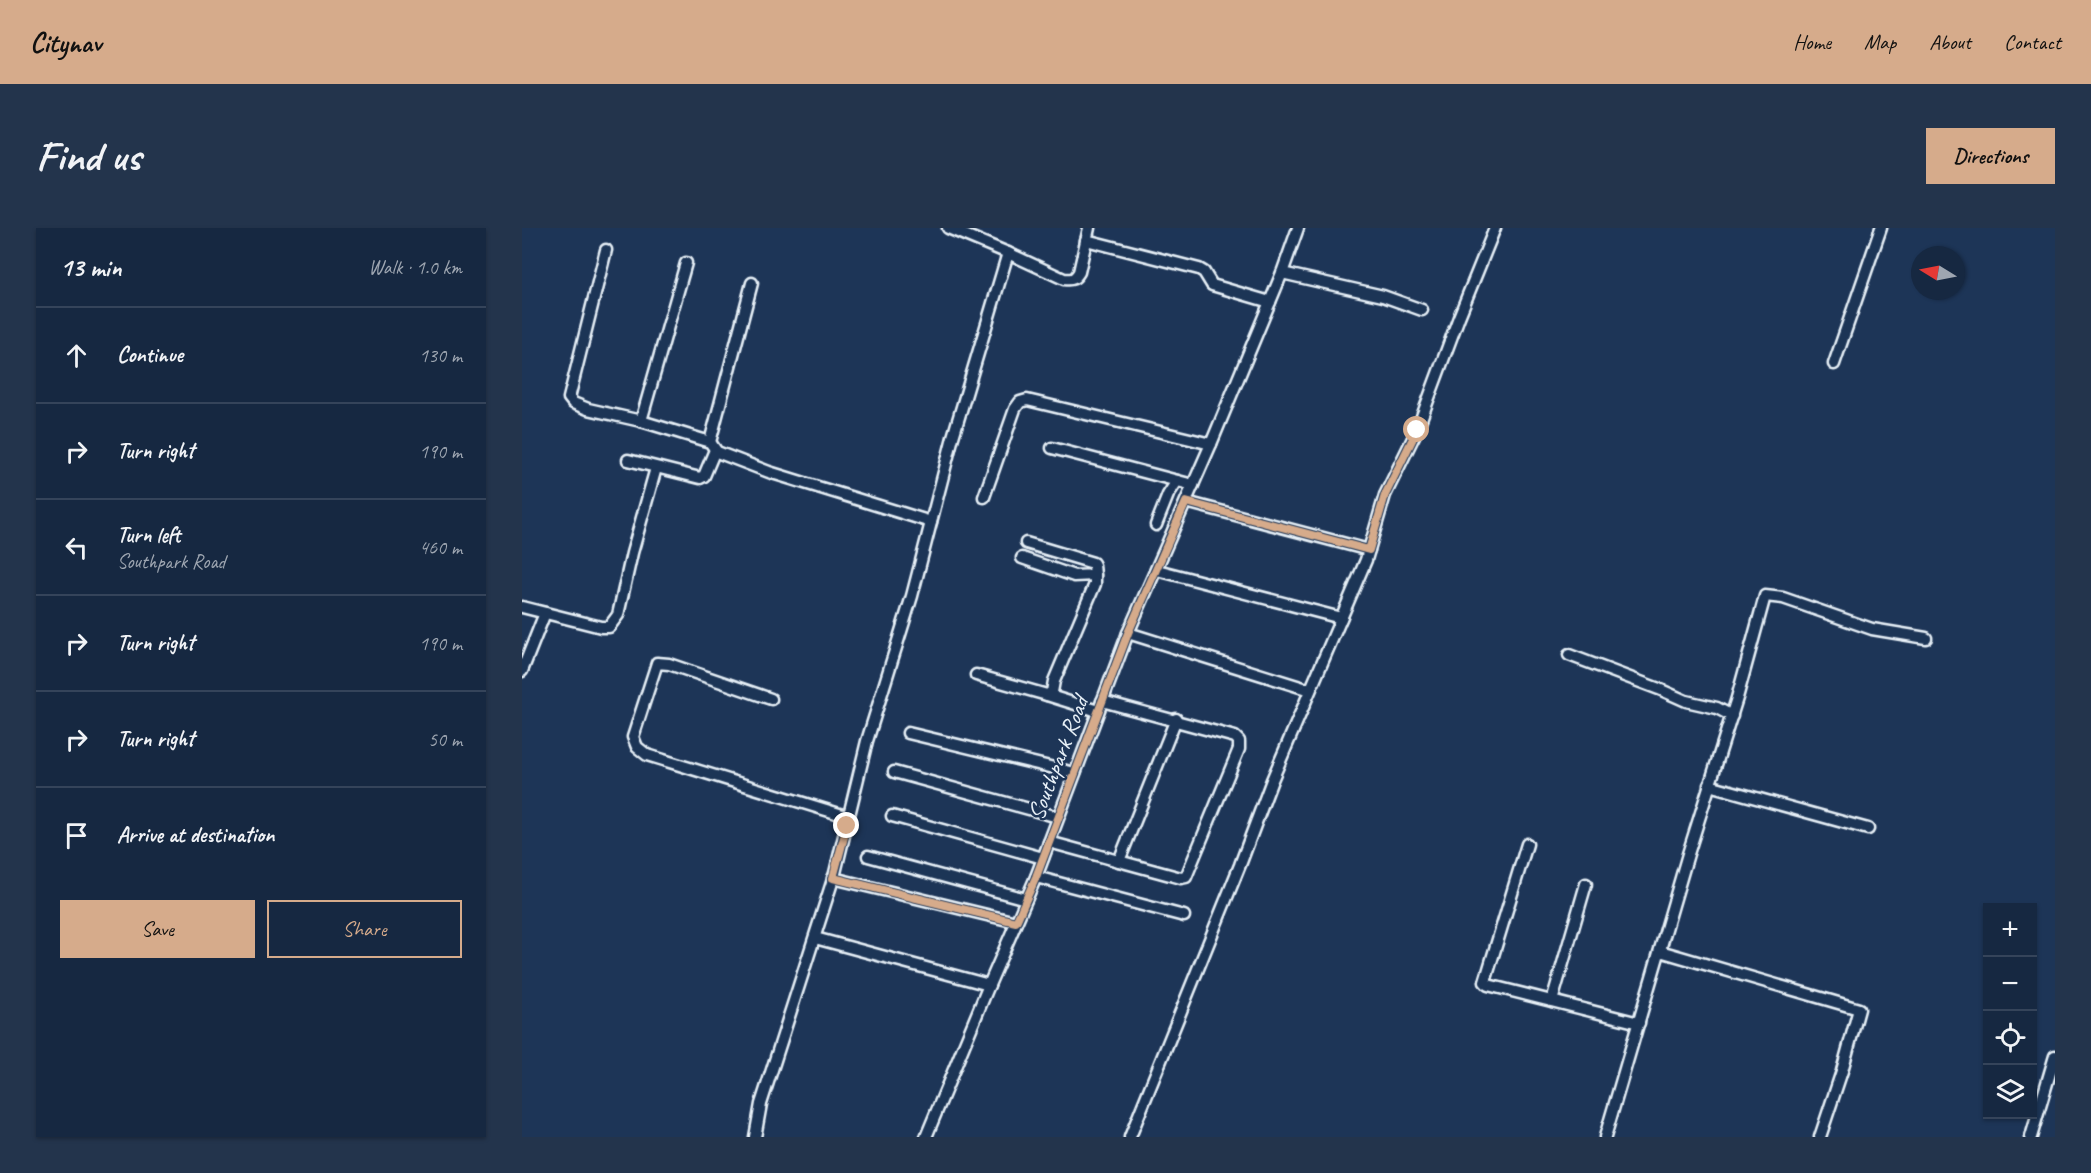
<!DOCTYPE html>
<meta charset="utf-8">
<style>
:root{--surface:#162841;--page:#23344c;--text:#f1f3f6;--muted:#9ea6b1;--line:#35445a;--accent:#d6ab8b}
body{margin:0;font-family:Caveat,sans-serif;background:var(--page);color:var(--text)}
.controls{position:absolute;right:18px;bottom:18px;display:grid;overflow:hidden;border-radius:0px;box-shadow:0 2px 4px #0004}
.controls button{width:54px;height:54px;display:grid;place-items:center;padding:0;border:0;border-bottom:2px solid var(--line);background:var(--surface);color:var(--text);font:30px sans-serif}
.compass{position:absolute;left:1389px;top:18px;width:54px;height:54px;border-radius:50%;background:var(--surface);box-shadow:0 2px 4px #0004;rotate:280deg}
.stop{position:absolute;width:18px;height:18px;margin:-14px;border:4px solid #d6ab8b;border-radius:50%;background:#fff}
.stop.end{background:#d6ab8b;border-color:#fff;box-shadow:0 2px 6px #0008}
.list{margin:0;padding:0;list-style:none}
h2{display:flex;justify-content:space-between;align-items:center;height:78px;margin:0;padding:0 24px;font-size:26px}
h2 small{font-size:20px;font-weight:400;color:var(--muted)}
.list li{display:grid;grid-template-columns:39px 1fr auto;gap:18px;align-items:center;box-sizing:border-box;height:96px;padding:0 24px;border-top:2px solid var(--line)}
.list b{display:block;font-size:22px;white-space:nowrap}
.list p{margin:0;font-size:20px;white-space:nowrap;color:var(--muted)}
.list em{font-size:20px;font-style:normal;color:var(--muted)}
.actions{display:flex;gap:12px;padding:18px 24px}
.actions a{flex:1;padding:14px 0;border:2px solid var(--accent);border-radius:0px;text-align:center;font-size:21px;color:var(--accent)}
.actions .main{background:var(--accent);color:#111}
.icon{flex:none;width:33px;height:33px;fill:none;stroke:currentColor;stroke-width:2;stroke-linecap:round;stroke-linejoin:round}
.map{position:relative;flex:none;width:1533px;height:909px;overflow:hidden;border-radius:0px}
header{display:flex;align-items:center;gap:36px;box-sizing:border-box;height:84px;padding:0 30px;background:var(--accent);color:#111}
header strong{font-size:28px}
nav{display:flex;gap:33px;margin-inline-start:auto;font-size:21px}
.intro{display:flex;align-items:center;justify-content:space-between;box-sizing:border-box;height:144px;padding:0 36px}
h1{margin:0;font-size:42px}
.button{padding:15px 27px;border-radius:0px;background:var(--accent);color:#111;font-size:21px;font-weight:700}
main{display:flex;gap:36px;padding:0 36px}
aside{flex:1;background:var(--surface);border-radius:0px;box-shadow:0 2px 4px #0004}
.map>svg:first-child{display:block}
</style>
<header>
<strong>Citynav</strong>
<nav><a>Home</a><a>Map</a><a>About</a><a>Contact</a></nav>
</header>
<div class="intro"><h1>Find us</h1><a class="button">Directions</a></div>
<main>
<aside>
<h2>13 min<small>Walk · 1.0 km</small></h2>
<ul class="list">
<li><svg class="icon" aria-label="ahead" viewBox="0 0 24 24"><path d="M12 20V5M6 11l6-6 6 6"/></svg><div><b>Continue</b></div><em>130 m</em></li>
<li><svg class="icon" aria-label="right" viewBox="0 0 24 24"><path d="M7 20v-9h11M14 6l5 5-5 5"/></svg><div><b>Turn right</b></div><em>190 m</em></li>
<li><svg class="icon" aria-label="left" viewBox="0 0 24 24"><path d="M17 20v-9H6M10 6l-5 5 5 5"/></svg><div><b>Turn left</b><p>Southpark Road</p></div><em>460 m</em></li>
<li><svg class="icon" aria-label="right" viewBox="0 0 24 24"><path d="M7 20v-9h11M14 6l5 5-5 5"/></svg><div><b>Turn right</b></div><em>190 m</em></li>
<li><svg class="icon" aria-label="right" viewBox="0 0 24 24"><path d="M7 20v-9h11M14 6l5 5-5 5"/></svg><div><b>Turn right</b></div><em>50 m</em></li>
<li><svg class="icon" aria-label="arrive" viewBox="0 0 24 24"><path d="M6 21V4h12l-3 4 3 4H6"/></svg><div><b>Arrive at destination</b></div></li>
</ul>
<div class="actions"><a class="main">Save</a><a>Share</a></div>
</aside>
<div class="map">
<svg width="1533" height="909" viewBox="0 0 1533 909">
<rect width="100%" height="100%" fill="#1d3557"/>
<filter id="ink" filterUnits="userSpaceOnUse"><feTurbulence type="fractalNoise" baseFrequency=".0167" numOctaves="2"/><feDisplacementMap in="SourceGraphic" scale="12" xChannelSelector="R" yChannelSelector="G"/><feConvolveMatrix kernelMatrix="1 2 1 2 8 2 1 2 1" color-interpolation-filters="sRGB"/></filter>
<g filter="url(#ink)">
<g fill="none" stroke-linecap="round" stroke-linejoin="round">
<defs>
<g id="minor">
<polyline points="426,0 486,25"/>
<polyline points="564,12 677,41 682,44 690,57 748,74"/>
<polyline points="84,22 47,170 51,175 66,181 119,193 188,214 195,224 247,244 409,294"/>
<polyline points="760,45 861,68 900,82"/>
<polyline points="1312,136 1359,0"/>
<polyline points="119,193 164,35"/>
<polyline points="188,214 230,55"/>
<polyline points="530,220 671,257"/>
<polyline points="106,232 178,250 182,248 193,222"/>
<polyline points="462,269 493,181 498,174 505,172 689,216"/>
<polyline points="664,274 847,322"/>
<polyline points="634,297 646,267 655,253"/>
<polyline points="500,330 552,348 573,347 572,337 571,335 504,315"/>
<polyline points="635,342 819,390"/>
<polyline points="0,379 79,399 87,399 96,387 110,325 134,240"/>
<polyline points="606,405 788,462"/>
<polyline points="1047,427 1137,461 1164,473 1195,480 1210,488"/>
<polyline points="0,443 23,385"/>
<polyline points="454,447 525,467 530,464 532,453 573,356 573,347"/>
<polyline points="525,467 576,483"/>
<polyline points="249,471 147,436 135,435 111,509 115,519 125,527 327,589"/>
<polyline points="386,505 553,545"/>
<polyline points="372,544 536,589"/>
<polyline points="1187,557 1346,601"/>
<polyline points="370,588 521,630"/>
<polyline points="527,614 659,650 664,649 717,521 717,513 713,509 580,473"/>
<polyline points="1005,616 963,754 966,757 1117,795"/>
<polyline points="346,628 504,671"/>
<polyline points="597,633 654,491"/>
<polyline points="514,649 662,688"/>
<polyline points="311,650 494,694"/>
<polyline points="293,710 467,757"/>
<polyline points="1138,723 1337,781 1320,843 1298,909"/>
<polyline points="1030,773 1064,656"/>
<path d="M 233,909 L 239,876 L 313,645 L 345,513 L 390,368 L 431,209 L 486,25 L 542,51 C 550,52 553,51 557,44 L 567,0"/>
<polyline points="404,909 467,757 514,649 606,405 689,216 760,45 776,0"/>
<polyline points="608,909 718,637 750,552 844,332 863,267 895,202 937,89 973,0"/>
<polyline points="1083,909 1166,626 1215,470 1243,368 1261,370 1350,401 1404,410"/>
<polyline points="1509,909 1533,828"/>
</g>
</defs>
<use href="#minor" stroke="#e8f1f8" stroke-width="15"/>
<use href="#minor" stroke="#1d3557" stroke-width="10"/>
</g>
</g>
<g fill="none" stroke-linecap="round" stroke-linejoin="round" filter="url(#ink)">
<polyline stroke="#d6ab8b" stroke-width="8" points="325,598 311,650 494,694 514,649 606,405 664,274 847,322 863,267 895,202"/>
</g>
<g text-anchor="middle" stroke-width="5" stroke-linejoin="round" paint-order="stroke">
<g font-size="24" fill="#e8f1f8" stroke="#1d3557">
<text transform="translate(536 530) rotate(-69)" y="8">Southpark Road</text>
</g>
</g>
</svg>
<div class="controls">
<button>+</button>
<button>−</button>
<button><svg class="icon" aria-label="locate" viewBox="0 0 24 24"><circle cx="12" cy="12" r="6"/><path d="M12 2v4M12 18v4M2 12h4M18 12h4"/></svg></button>
<button><svg class="icon" aria-label="layers" viewBox="0 0 24 24"><path d="M12 4l9 5-9 5-9-5zM3 14l9 5 9-5"/></svg></button>
</div>
<svg class="compass" viewBox="-18 -18 36 36"><path d="M0-13l5 13h-10z" fill="#e53935"/><path d="M0 13l5-13h-10z" fill="#9ea6b1"/></svg>
<div class="stop" style="left:895px;top:202px"></div>
<div class="stop end" style="left:325px;top:598px"></div>
</div>
</main>
